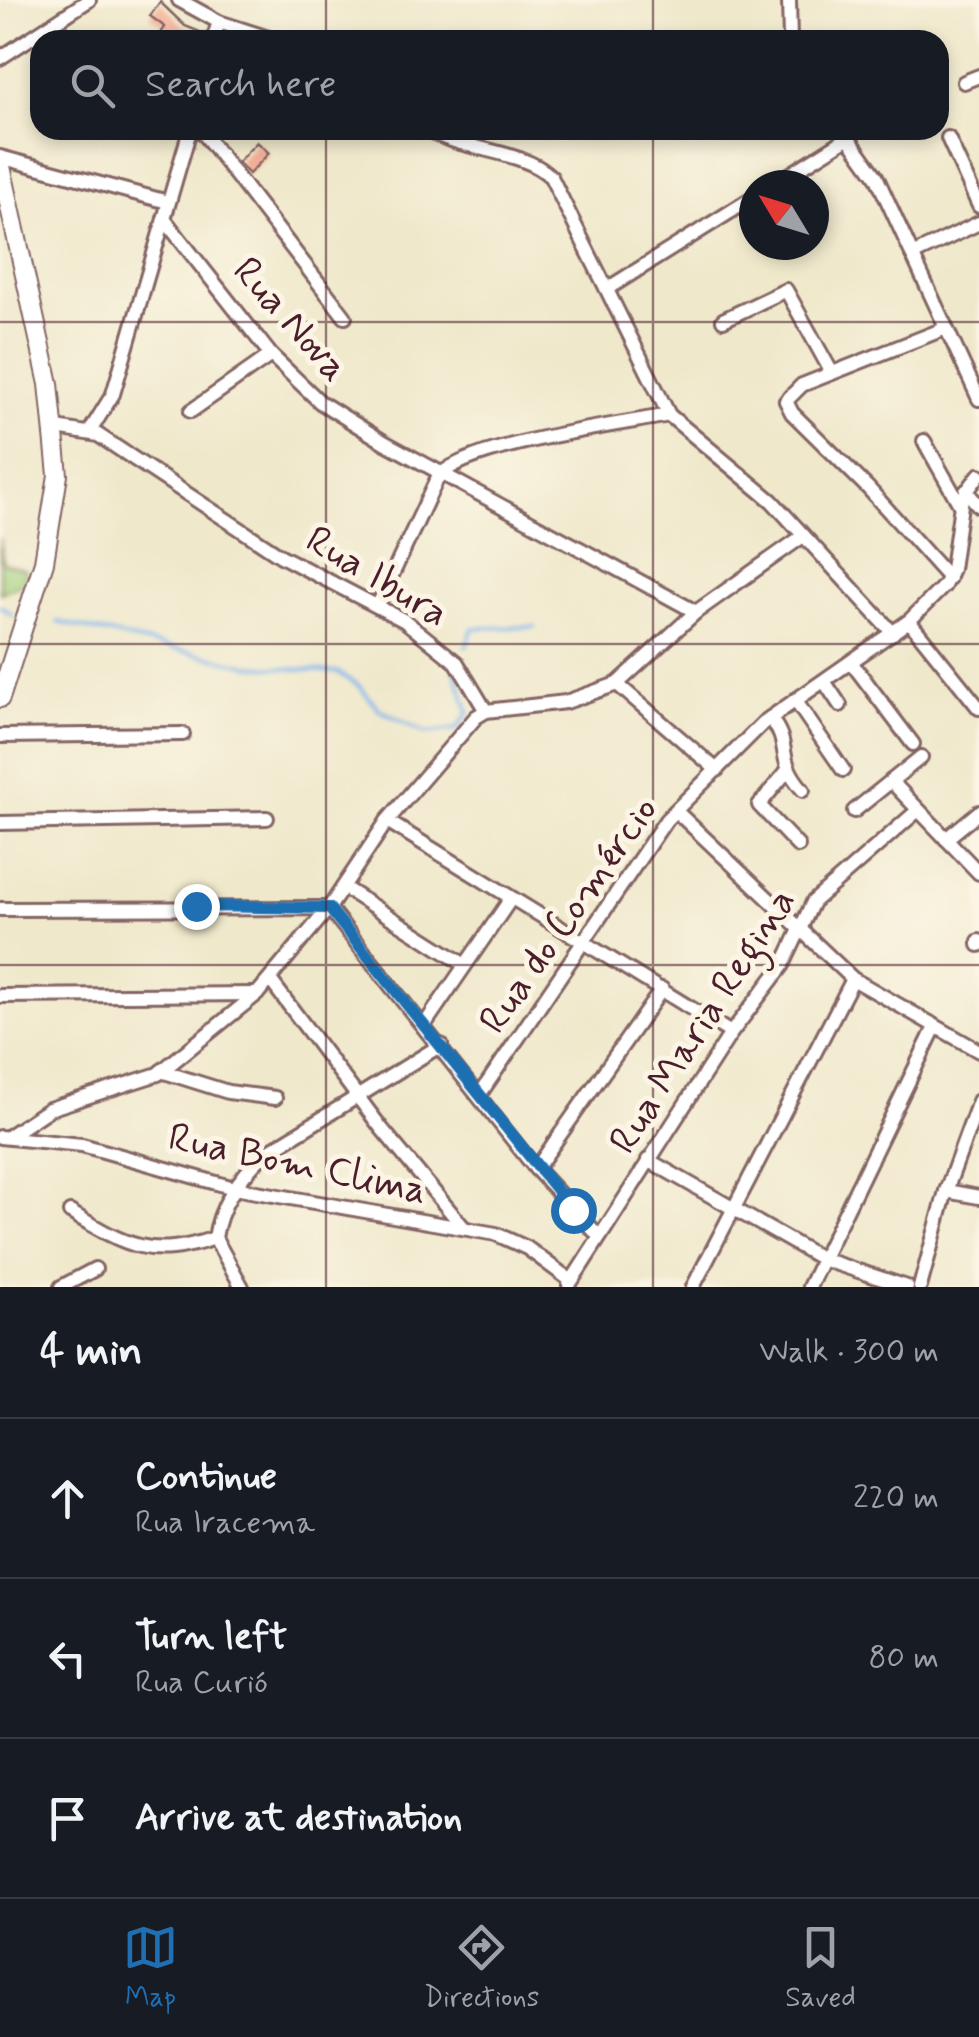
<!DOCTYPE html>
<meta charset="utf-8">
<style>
:root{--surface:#171b24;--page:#242831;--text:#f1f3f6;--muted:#9ea1a6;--line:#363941;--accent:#1f6fb2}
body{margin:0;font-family:Mynerve,sans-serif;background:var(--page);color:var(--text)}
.compass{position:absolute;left:739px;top:170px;width:90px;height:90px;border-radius:50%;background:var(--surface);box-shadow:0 5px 15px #0003;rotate:308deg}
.stop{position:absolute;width:30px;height:30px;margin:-22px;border:8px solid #1f6fb2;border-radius:50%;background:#fff}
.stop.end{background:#1f6fb2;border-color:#fff;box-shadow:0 2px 10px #0008}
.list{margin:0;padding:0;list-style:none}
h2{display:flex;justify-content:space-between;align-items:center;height:130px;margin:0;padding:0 40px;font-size:42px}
h2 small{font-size:32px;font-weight:400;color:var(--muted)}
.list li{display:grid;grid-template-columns:65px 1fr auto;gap:30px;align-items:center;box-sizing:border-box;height:160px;padding:0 40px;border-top:2px solid var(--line)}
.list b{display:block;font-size:38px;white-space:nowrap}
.list p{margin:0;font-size:32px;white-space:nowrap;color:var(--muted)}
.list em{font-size:32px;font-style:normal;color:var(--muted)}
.icon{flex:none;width:55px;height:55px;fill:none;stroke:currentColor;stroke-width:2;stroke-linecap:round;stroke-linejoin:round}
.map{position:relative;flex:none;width:979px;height:1287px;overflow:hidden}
.search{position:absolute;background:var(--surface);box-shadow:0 5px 15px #0003;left:30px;right:30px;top:30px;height:110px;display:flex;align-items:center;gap:25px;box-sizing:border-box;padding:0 35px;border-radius:30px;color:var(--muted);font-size:38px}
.sheet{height:610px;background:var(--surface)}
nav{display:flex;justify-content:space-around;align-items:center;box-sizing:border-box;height:140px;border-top:2px solid var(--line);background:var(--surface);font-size:28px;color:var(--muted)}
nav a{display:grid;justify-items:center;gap:5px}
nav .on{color:var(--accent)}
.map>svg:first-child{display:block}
</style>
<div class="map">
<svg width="979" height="1287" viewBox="0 0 979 1287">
<rect width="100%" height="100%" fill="#fcf5e5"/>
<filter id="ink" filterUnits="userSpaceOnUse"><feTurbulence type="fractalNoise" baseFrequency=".01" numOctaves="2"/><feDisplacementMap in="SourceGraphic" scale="20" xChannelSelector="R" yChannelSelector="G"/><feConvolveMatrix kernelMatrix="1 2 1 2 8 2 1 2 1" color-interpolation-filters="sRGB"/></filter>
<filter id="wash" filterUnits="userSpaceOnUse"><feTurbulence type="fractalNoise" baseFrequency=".0048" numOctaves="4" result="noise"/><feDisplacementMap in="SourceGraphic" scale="40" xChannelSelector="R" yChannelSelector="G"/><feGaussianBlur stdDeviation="2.25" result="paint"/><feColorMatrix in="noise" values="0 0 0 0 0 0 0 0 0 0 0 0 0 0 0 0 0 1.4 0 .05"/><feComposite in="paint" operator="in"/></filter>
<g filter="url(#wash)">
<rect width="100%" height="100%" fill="#efe8cb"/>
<polygon fill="#a3cf7b" stroke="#767753" stroke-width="2.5" points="0,538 3,563 26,570 24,583 0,593"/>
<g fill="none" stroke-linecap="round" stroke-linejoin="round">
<g stroke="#7bb3ea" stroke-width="4">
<polyline points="0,606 13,615"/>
<polyline points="58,622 249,666 337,672 359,686 380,710 426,733 457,729 469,712 455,671"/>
<polyline points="466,647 473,628 535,627"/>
</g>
</g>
<g id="blocks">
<g fill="#f2a891">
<polygon points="160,2 185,26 205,34 203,40 156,40 165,27 150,16"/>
<polygon points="257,142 269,153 249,174 238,162"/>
</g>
</g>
</g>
<g filter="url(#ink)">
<use href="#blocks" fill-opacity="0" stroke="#846563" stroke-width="2.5"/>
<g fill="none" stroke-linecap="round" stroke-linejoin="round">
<defs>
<g id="street">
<polyline points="179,0 219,22 275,40"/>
<polyline points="789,0 790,40"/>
<polyline points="213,40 219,22"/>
<polyline points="0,58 89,0"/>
<polyline points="964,82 979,76"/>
<polyline points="201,130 345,317"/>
<path d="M 428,130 C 464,151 524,150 551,177 L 669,415 L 772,501 L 893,633"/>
<polyline points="843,130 876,176 979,399"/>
<polyline points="948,138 979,206"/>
<polyline points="0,157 168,202"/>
<polyline points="773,185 849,137"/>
<polyline points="164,219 271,355 320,402 384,442 696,612"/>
<polyline points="912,255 979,223"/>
<polyline points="607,289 754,197"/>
<polyline points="723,320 786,290 832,373"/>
<polyline points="944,329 802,385 786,401 792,413 868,488 949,578"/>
<polyline points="191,411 271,355"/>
<polyline points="57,428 98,435 281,556 405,621 457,663 486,711"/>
<polyline points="90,431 113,394 190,130"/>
<polyline points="924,441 960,505"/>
<polyline points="966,491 979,506"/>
<path d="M 378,605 L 437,479 C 459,445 623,424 669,415"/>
<polyline points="909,621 979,708"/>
<polyline points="851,662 913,744"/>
<polyline points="824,681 840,705"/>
<polyline points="617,684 717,770"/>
<polyline points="795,700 843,770"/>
<path d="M 770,718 C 793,746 774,757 803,790"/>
<polyline points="0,736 183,734"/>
<polyline points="787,771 759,805 798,846"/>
<polyline points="891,781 979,873"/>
<polyline points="676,811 853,979 979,1051"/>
<polyline points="854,811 921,757"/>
<polyline points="387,821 731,1033"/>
<polyline points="0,823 267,818"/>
<polyline points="946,839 979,812"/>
<polyline points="343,887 465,965"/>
<polyline points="0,909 329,908 536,1169 599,1236"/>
<polyline points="979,941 979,945"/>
<polyline points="271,981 382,1129 464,1228"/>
<polyline points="0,996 257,994"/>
<polyline points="425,1024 510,900"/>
<polyline points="161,1071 228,1092 275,1098"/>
<polyline points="480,1094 666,820 763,723 909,621 944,586 952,569 962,498 979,475"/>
<polyline points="10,1135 49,1109 158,1074 257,994 329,908 387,821 476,717 486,711 566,702 617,684 696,612 803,536"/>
<polyline points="0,1137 82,1145 234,1188 496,1234 527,1248 570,1280"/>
<polyline points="648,1160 822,1259 907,1287"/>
<polyline points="536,1169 662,989"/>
<polyline points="946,1191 979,1197"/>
<path d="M 70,1212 C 127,1246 150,1260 215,1238"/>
<polyline points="569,1285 731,1033 783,965 813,902 916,812"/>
<polyline points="61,1287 95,1269"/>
<path d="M 242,1287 L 215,1238 C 220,1204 240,1176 266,1153 L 441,1045"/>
<polyline points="693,1287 853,979"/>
<polyline points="809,1287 935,1027"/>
<polyline points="920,1287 946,1191 979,1101"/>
</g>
<polyline id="secondary" points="0,162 49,384 58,475 44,562 0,698"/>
</defs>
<use href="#street" stroke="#846563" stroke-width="18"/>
<use href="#secondary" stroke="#846563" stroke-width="22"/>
<use href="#street" stroke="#fff" stroke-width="12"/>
<use href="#secondary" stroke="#fff" stroke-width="18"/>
</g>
</g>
<g fill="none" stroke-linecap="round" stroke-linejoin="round" filter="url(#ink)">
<polyline stroke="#1f6fb2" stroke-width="12" points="196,906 329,908 573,1210"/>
</g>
<path fill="none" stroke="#4a1f2b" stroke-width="2.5" stroke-opacity="0.55" d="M 326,0 L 326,40M 653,0 L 653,40M 326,130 L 326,1287M 653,130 L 653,1287M 0,322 L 979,322M 0,644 L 979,644M 0,965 L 979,965"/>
<g text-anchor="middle" stroke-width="10" stroke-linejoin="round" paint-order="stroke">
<g font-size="40" fill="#4a1f2b" stroke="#fcf5e5">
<text transform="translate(292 318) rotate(48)" y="14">Rua Nova</text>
<text transform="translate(378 575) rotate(31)" y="14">Rua Ibura</text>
<text transform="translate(567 914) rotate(-55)" y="14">Rua do Comércio</text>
<text transform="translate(701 1020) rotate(-57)" y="14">Rua Maria Regina</text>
<text transform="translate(298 1162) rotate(12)" y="14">Rua Bom Clima</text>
</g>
</g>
</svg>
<svg class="compass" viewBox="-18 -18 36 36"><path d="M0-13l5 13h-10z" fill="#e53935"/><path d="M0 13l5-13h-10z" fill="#9ea1a6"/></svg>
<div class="stop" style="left:573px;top:1210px"></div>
<div class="stop end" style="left:196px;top:906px"></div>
<div class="search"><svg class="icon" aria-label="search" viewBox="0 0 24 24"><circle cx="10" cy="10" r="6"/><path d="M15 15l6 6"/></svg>Search here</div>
</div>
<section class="sheet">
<h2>4 min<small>Walk · 300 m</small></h2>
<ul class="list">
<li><svg class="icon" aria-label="ahead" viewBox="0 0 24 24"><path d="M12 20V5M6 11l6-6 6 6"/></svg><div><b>Continue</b><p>Rua Iracema</p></div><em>220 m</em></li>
<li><svg class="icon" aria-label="left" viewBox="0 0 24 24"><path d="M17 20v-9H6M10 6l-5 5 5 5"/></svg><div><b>Turn left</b><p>Rua Curió</p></div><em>80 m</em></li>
<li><svg class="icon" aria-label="arrive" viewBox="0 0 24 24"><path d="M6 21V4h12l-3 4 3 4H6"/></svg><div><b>Arrive at destination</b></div></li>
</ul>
</section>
<nav>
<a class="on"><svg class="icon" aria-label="map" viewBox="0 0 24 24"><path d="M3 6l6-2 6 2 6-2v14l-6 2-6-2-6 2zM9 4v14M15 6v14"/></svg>Map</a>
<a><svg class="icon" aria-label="directions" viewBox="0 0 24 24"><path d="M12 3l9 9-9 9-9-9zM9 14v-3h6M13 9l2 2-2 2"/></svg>Directions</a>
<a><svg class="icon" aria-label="saved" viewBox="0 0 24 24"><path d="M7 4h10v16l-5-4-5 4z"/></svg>Saved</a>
</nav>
